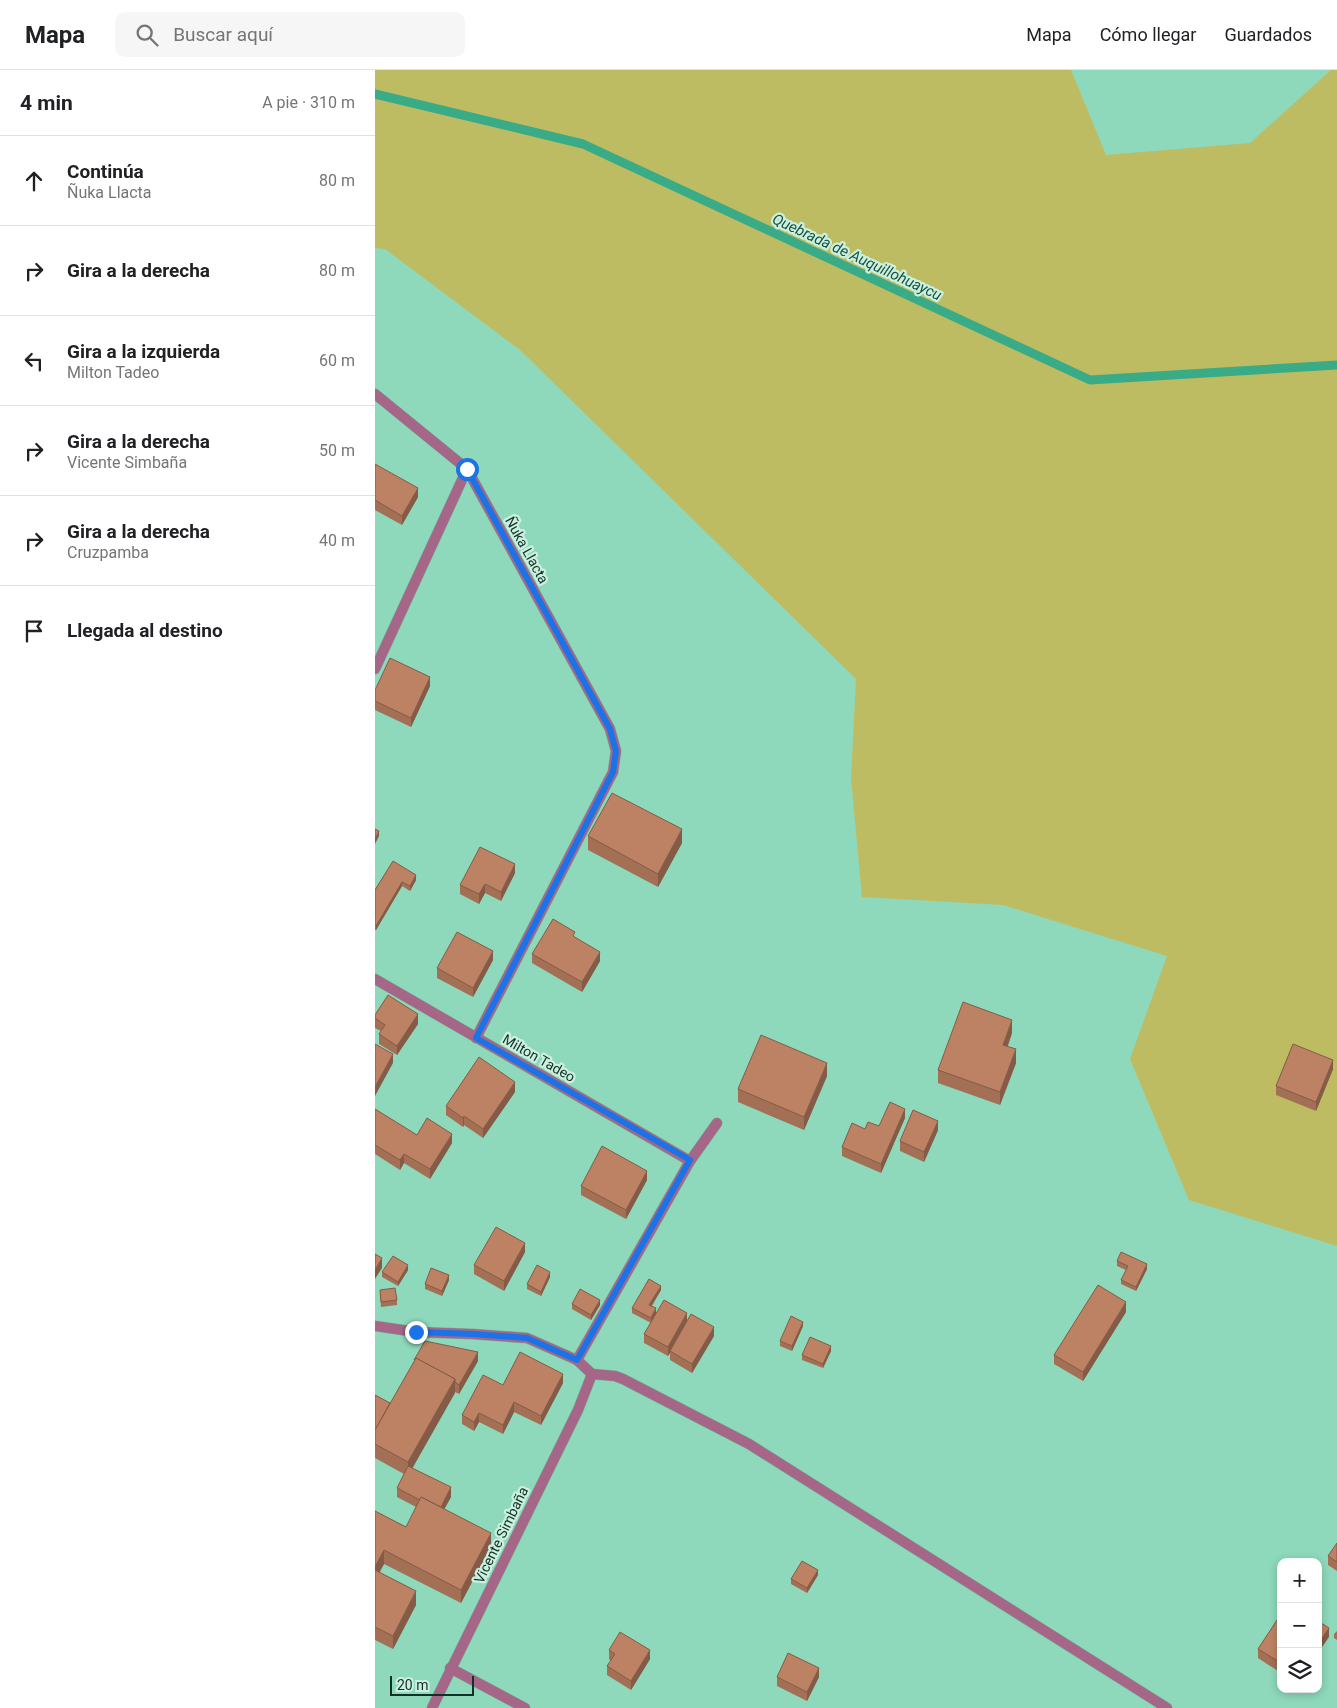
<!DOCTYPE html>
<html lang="es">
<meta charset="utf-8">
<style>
:root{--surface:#fff;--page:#f6f6f6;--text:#202124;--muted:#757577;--line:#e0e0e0}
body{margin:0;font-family:Roboto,sans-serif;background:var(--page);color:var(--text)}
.controls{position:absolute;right:15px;bottom:15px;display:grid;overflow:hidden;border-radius:10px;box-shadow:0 2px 8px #0003}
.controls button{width:45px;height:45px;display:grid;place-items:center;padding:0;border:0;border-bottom:1px solid var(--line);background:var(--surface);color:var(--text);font:25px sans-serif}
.scale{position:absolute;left:15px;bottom:12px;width:84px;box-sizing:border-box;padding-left:5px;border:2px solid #123126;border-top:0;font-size:14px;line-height:18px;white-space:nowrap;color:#123126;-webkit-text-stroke:4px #ccf0e0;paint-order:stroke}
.stop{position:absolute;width:15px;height:15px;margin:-11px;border:4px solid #1a73e8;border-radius:50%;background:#fff}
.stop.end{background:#1a73e8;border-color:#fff;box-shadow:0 1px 5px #0008}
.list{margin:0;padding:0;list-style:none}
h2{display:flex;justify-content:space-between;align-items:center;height:65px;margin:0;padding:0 20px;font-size:21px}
h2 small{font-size:16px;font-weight:400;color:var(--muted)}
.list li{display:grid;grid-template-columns:32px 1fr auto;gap:15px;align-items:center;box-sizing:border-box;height:90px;padding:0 20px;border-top:1px solid var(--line)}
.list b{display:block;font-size:19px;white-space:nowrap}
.list p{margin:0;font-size:16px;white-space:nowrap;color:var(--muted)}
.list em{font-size:16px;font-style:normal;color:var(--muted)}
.icon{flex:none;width:28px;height:28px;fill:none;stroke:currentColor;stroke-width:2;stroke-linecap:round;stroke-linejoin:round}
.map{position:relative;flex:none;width:962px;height:1638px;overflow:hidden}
header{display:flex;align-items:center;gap:30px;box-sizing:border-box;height:70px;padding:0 25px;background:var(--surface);border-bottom:1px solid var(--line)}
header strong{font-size:24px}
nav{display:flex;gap:28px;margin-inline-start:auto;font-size:18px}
.search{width:350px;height:45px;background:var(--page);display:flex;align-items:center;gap:12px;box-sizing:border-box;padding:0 18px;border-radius:10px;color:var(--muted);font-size:19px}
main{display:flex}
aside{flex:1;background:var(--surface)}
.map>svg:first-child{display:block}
</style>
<header>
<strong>Mapa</strong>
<div class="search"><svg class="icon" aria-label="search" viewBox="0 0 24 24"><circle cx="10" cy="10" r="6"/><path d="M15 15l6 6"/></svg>Buscar aquí</div>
<nav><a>Mapa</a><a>Cómo llegar</a><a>Guardados</a></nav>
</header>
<main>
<aside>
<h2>4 min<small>A pie · 310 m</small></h2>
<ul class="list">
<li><svg class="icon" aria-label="ahead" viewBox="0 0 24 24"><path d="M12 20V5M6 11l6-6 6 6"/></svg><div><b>Continúa</b><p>Ñuka Llacta</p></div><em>80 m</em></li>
<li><svg class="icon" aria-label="right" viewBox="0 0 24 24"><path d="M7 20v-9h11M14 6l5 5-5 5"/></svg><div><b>Gira a la derecha</b></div><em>80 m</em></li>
<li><svg class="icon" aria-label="left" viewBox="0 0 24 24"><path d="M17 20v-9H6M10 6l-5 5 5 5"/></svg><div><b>Gira a la izquierda</b><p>Milton Tadeo</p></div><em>60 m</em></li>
<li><svg class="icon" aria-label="right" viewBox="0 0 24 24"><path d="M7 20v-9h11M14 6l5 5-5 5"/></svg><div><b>Gira a la derecha</b><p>Vicente Simbaña</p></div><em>50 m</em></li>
<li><svg class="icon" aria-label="right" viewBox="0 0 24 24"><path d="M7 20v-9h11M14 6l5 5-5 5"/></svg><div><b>Gira a la derecha</b><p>Cruzpamba</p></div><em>40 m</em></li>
<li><svg class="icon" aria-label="arrive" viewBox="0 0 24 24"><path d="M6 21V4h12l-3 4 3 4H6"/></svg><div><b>Llegada al destino</b></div></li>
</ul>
</aside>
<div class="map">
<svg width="962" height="1638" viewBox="0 0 962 1638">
<rect width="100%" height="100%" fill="#8ed8bb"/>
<polygon fill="#bebc63" points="0,0 696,0 731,85 875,73 956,0 962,0 962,1176 814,1130 755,989 792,886 628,835 487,827 476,708 481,609 145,280 10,179 0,178"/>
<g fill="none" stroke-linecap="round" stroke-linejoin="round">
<polyline stroke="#39ab86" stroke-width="9" points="0,24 208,74 715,310 962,295"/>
<defs>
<g id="minor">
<polyline points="0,324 92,399 235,659 241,681 238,702 101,968"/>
<polyline points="0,599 92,399"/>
<polyline points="0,909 315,1091"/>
<polyline points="0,1256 41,1262 97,1264 152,1268 202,1290 217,1304"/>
<polyline points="202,1290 315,1091 342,1053"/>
<polyline points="217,1304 240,1306 248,1309 374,1374 792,1638"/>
<polyline points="75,1598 150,1638"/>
<polyline points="57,1638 203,1340 217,1304"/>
</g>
</defs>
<use href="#minor" stroke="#73b39a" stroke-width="11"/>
<use href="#minor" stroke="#a56687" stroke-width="10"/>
</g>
<g fill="#a37056">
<polygon points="0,394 43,427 27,455 0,440"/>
<polygon points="55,616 36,657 0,640 0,620"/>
<polygon points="213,766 307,773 283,817 213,780"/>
<polygon points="18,791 41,810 35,821 27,816 1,860 0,860 0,820"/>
<polygon points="140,803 126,831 110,823 104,834 85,824 85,815"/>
<polygon points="157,884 225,891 207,922 157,893"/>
<polygon points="118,890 98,927 62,908 62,898"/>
<polygon points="0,945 43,954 22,985 4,974 4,964 6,961 0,958"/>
<polygon points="637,963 633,976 641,993 625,1035 563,1013 563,1000"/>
<polygon points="958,999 941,1041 901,1025 901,1016"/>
<polygon points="452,1006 429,1060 363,1032 363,1019"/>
<polygon points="140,1022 108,1068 89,1055 88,1057 71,1045 71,1036"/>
<polygon points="0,1039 42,1065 77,1073 55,1109 29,1093 25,1100 0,1084"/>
<polygon points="530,1048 506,1103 467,1086 467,1077 490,1059 504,1056"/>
<polygon points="563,1060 549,1092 525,1081 525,1071"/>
<polygon points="272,1110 251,1149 206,1125 206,1116"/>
<polygon points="150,1182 129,1221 99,1204 99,1195"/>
<polygon points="742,1191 772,1199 761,1221 746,1214 746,1210 751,1200 742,1196"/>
<polygon points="33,1200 23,1216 7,1207 7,1202"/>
<polygon points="175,1207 166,1226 152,1219 152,1214"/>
<polygon points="74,1210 67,1226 50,1219 50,1214"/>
<polygon points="5,1220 22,1230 22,1235 6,1237"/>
<polygon points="286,1220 277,1236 281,1243 312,1251 339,1266 317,1303 295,1290 295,1283 293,1286 269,1273 269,1264 276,1253 257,1243 257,1238"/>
<polygon points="197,1234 225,1235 216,1250 197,1239"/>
<polygon points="751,1242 708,1311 679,1294 679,1285"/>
<polygon points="428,1256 417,1281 405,1276 405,1271"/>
<polygon points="456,1281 448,1298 427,1290 427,1285"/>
<polygon points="103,1291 84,1324 80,1322 37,1398 76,1427 69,1439 116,1476 86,1533 9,1494 4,1502 41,1535 18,1579 0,1570 0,1441 31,1457 41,1437 22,1427 22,1418 29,1404 0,1388 0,1325 15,1333"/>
<polygon points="188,1313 166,1355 139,1342 128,1364 104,1352 99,1361 87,1354 87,1345 128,1315"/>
<polygon points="962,1473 962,1501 953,1495 953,1486"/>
<polygon points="443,1505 432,1523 416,1514 416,1509"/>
<polygon points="906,1544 906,1603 883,1588 883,1579"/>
<polygon points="962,1561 962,1570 959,1568 959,1564"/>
<polygon points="234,1580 275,1589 256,1620 232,1605 232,1596 236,1591 234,1589"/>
<polygon points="402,1607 444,1607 432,1631 402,1616"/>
</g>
<g fill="#845b46">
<polygon points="43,418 43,427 27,455 27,446"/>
<polygon points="55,607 55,616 36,657 36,648"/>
<polygon points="307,759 307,773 283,817 283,804"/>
<polygon points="4,761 4,766 0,774 0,769"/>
<polygon points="140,794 140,803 126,831 126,822"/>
<polygon points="41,805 41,810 35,821 35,816"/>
<polygon points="27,812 27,816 1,860 1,856"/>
<polygon points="110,814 110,823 104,834 104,824"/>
<polygon points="118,881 118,890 98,927 98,918"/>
<polygon points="225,882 225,891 207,922 207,912"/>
<polygon points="43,944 43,954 22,985 22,976"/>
<polygon points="637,950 637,963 628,988 628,975"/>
<polygon points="641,979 641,993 625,1035 625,1022"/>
<polygon points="18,984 18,993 0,1026 0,1017"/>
<polygon points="958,990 958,999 941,1041 941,1032"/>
<polygon points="452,993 452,1006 429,1060 429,1047"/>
<polygon points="140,1012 140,1022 108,1068 108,1059"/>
<polygon points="530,1039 530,1048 506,1103 506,1094"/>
<polygon points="89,1046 89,1055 88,1057 88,1048"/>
<polygon points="563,1051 563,1060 549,1092 549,1082"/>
<polygon points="77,1064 77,1073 55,1109 55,1099"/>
<polygon points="29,1084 29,1093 25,1100 25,1090"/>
<polygon points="272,1101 272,1110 251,1149 251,1140"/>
<polygon points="150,1173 150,1182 129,1221 129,1211"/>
<polygon points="7,1188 7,1198 0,1209 0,1200"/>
<polygon points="772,1194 772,1199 761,1221 761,1217"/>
<polygon points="33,1195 33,1200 23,1216 23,1212"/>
<polygon points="175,1202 175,1207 166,1226 166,1222"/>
<polygon points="74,1205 74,1210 67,1226 67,1221"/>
<polygon points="286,1216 286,1220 274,1239 274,1235"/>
<polygon points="225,1230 225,1235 216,1250 216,1245"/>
<polygon points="751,1232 751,1242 708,1311 708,1302"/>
<polygon points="281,1238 281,1243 276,1253 276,1248"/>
<polygon points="312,1243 312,1252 295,1281 295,1283 293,1286 293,1277"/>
<polygon points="428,1252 428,1256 417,1281 417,1276"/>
<polygon points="339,1257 339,1266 317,1303 317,1294"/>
<polygon points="456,1276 456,1281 448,1298 448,1294"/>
<polygon points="103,1282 103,1291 84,1324 84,1315"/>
<polygon points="188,1304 188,1313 166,1355 166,1346"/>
<polygon points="80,1309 80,1323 33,1406 33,1392"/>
<polygon points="139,1332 139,1342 128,1364 128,1355"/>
<polygon points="104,1343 104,1352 99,1361 99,1352"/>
<polygon points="76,1417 76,1427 64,1449 64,1439"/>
<polygon points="116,1463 116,1476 86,1533 86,1520"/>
<polygon points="9,1480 9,1494 0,1511 0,1497"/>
<polygon points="443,1500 443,1505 432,1523 432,1518"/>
<polygon points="41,1521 41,1535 18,1579 18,1566"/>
<polygon points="954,1558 954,1567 943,1583 943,1574"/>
<polygon points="275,1580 275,1589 256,1620 256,1611"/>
<polygon points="444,1598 444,1607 432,1631 432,1622"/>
</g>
<g fill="#bd8264" stroke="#845b46">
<polygon points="0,394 43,418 27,446 0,430"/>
<polygon points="15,588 55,607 36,648 0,631 0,620"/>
<polygon points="237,723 307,759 283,804 213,766"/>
<polygon points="0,759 4,761 0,769"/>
<polygon points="105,777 140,794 126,822 110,814 104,824 85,815"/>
<polygon points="18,791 41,805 35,816 27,812 1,856 0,855 0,820"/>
<polygon points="178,849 200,862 198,866 225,882 207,912 157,884"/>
<polygon points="82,862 118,881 98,918 62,898"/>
<polygon points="13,925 43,944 22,976 4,964 10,955 0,948 0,945"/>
<polygon points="588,932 637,950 628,975 641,979 625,1022 563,1000"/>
<polygon points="386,965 452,993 429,1047 363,1019"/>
<polygon points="0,974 18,984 0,1017"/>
<polygon points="918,974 958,990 941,1032 901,1016"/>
<polygon points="104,987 140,1012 108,1059 89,1046 88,1048 71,1036"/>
<polygon points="515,1032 530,1039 506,1094 467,1077 477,1053 490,1059 493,1052 504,1056"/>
<polygon points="0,1039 42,1065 52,1048 77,1064 55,1099 29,1084 25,1090 0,1075"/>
<polygon points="538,1040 563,1051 549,1082 525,1071"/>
<polygon points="227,1076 272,1101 251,1140 206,1116"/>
<polygon points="121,1157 150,1173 129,1211 99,1195"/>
<polygon points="746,1182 772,1194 761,1217 746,1210 753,1196 742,1191"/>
<polygon points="0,1184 7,1188 0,1200"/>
<polygon points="18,1186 33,1195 23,1212 7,1202"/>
<polygon points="162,1195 175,1202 166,1222 152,1214"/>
<polygon points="56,1198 74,1205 67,1221 50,1214"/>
<polygon points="274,1209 286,1216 274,1235 281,1238 276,1248 257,1238"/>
<polygon points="723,1215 751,1232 708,1302 679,1285"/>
<polygon points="20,1218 22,1230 6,1232 5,1220"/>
<polygon points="205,1219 225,1230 216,1245 197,1234"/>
<polygon points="289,1230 312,1243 293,1277 269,1264"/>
<polygon points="316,1244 339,1257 317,1294 295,1281"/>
<polygon points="416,1246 428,1252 417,1276 405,1271"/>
<polygon points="435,1267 456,1276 448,1294 427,1285"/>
<polygon points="50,1271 103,1282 84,1315 80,1312 80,1309 41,1288 39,1290"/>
<polygon points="145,1282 188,1304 166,1346 139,1332 128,1355 104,1343 99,1352 87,1345 108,1305 128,1315"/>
<polygon points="41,1288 80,1309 33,1392 0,1374 0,1360"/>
<polygon points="0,1325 15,1333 0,1360"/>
<polygon points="33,1396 76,1417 66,1437 46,1427 45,1430 22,1418"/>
<polygon points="46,1427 116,1463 86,1520 9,1480 0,1497 0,1441 31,1457"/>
<polygon points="962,1473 962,1492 953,1486"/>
<polygon points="427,1491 443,1500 432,1518 416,1509"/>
<polygon points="0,1500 41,1521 18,1566 0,1557"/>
<polygon points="906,1544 906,1593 883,1579"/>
<polygon points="943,1551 954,1558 943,1574"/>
<polygon points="245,1562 275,1580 256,1611 232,1596 240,1584 234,1580"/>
<polygon points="413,1583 444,1598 432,1622 402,1607"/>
</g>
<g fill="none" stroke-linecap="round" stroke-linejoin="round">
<polyline stroke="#1a73e8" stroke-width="6" points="41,1262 98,1264 152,1268 202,1290 315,1090 101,968 238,702 241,681 235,659 92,399"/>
</g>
<g text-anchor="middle" stroke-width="4.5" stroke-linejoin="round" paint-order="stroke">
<g font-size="14" fill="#123126" stroke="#ccf0e0">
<text transform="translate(152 480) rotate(61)" y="5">Ñuka Llacta</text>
<text transform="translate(164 988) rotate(30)" y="5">Milton Tadeo</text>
<text transform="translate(126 1465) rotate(-64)" y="5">Vicente Simbaña</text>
</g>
<g font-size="15" font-style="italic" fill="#15523f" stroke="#ccf0e0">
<text transform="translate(482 187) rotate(25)" y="5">Quebrada de Auquillohuaycu</text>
</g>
</g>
</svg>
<div class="controls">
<button>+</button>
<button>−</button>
<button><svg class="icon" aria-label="layers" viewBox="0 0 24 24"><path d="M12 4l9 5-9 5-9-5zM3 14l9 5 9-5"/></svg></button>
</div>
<div class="scale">20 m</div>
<div class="stop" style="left:92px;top:399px"></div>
<div class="stop end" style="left:41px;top:1262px"></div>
</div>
</main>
